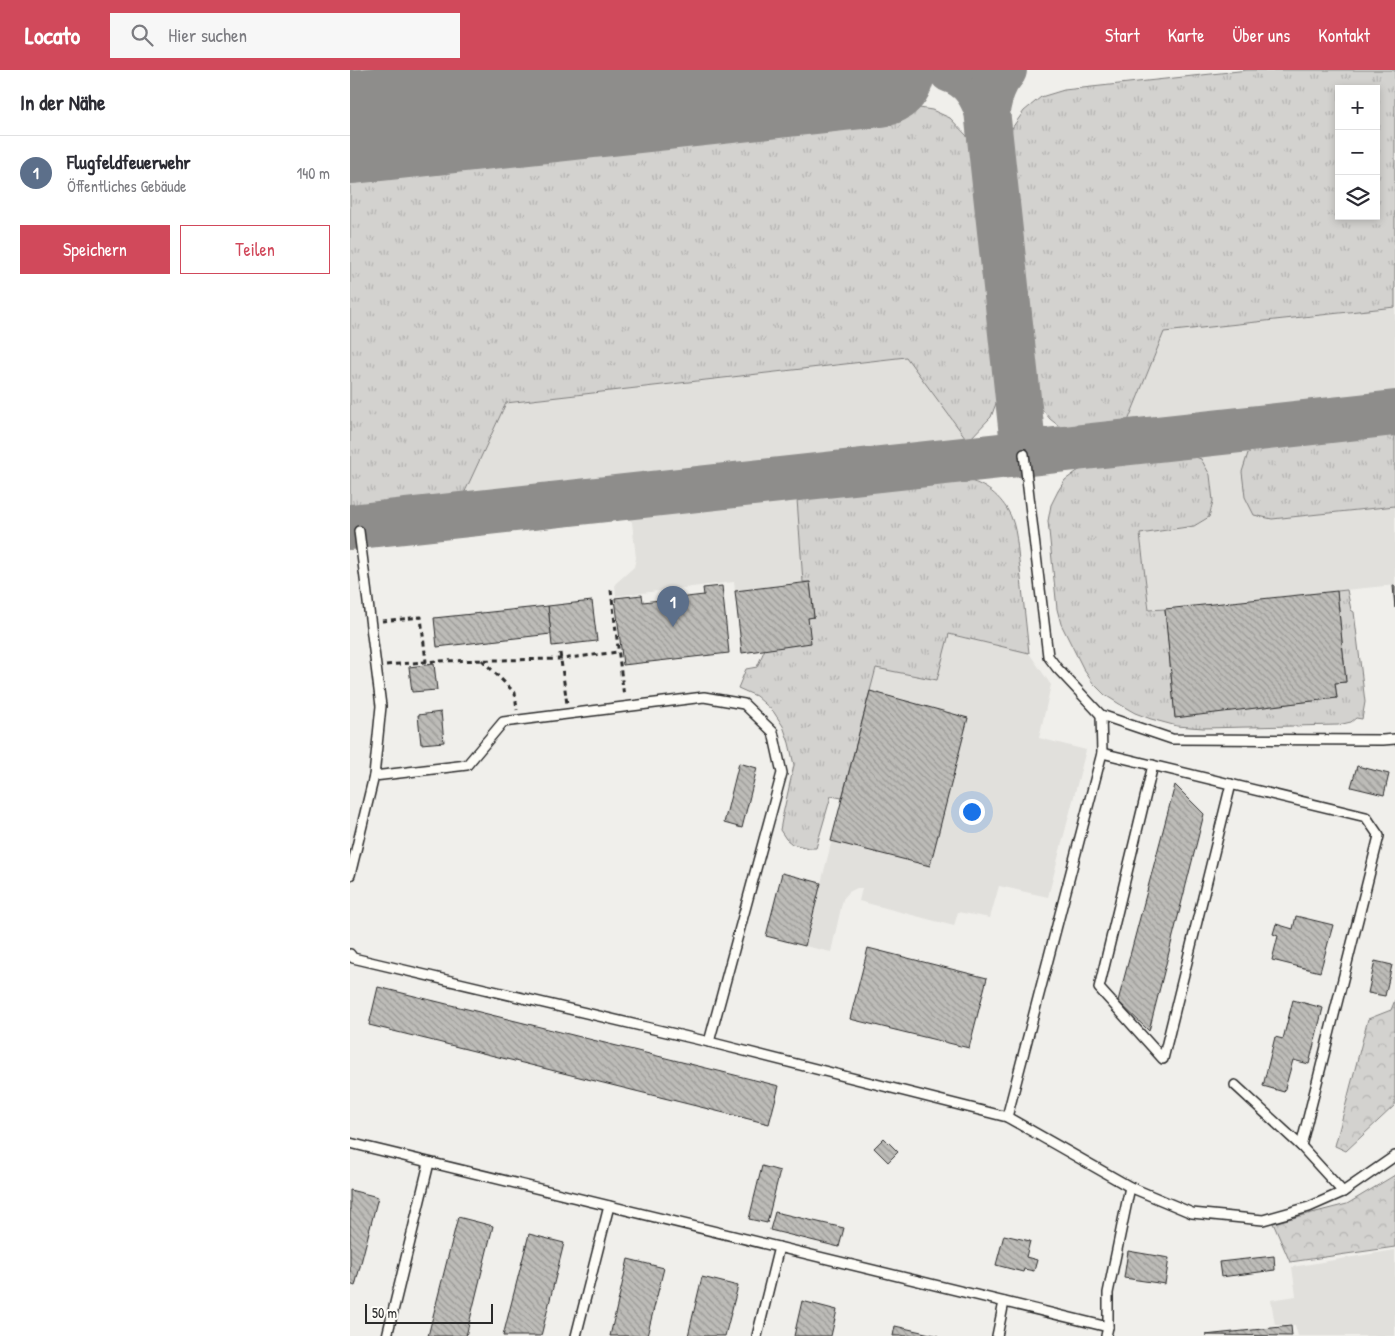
<!DOCTYPE html>
<html lang="de">
<meta charset="utf-8">
<style>
:root{--surface:#fff;--page:#f7f7f7;--text:#2b2b33;--muted:#7c7c81;--line:#e1e1e2;--accent:#d1495b}
body{margin:0;font-family:"Patrick Hand",sans-serif;background:var(--page);color:var(--text)}
.controls{position:absolute;right:15px;top:15px;display:grid;overflow:hidden;border-radius:0px;box-shadow:0 2px 8px #0003}
.controls button{width:45px;height:45px;display:grid;place-items:center;padding:0;border:0;border-bottom:1px solid var(--line);background:var(--surface);color:var(--text);font:25px sans-serif}
.scale{position:absolute;left:15px;bottom:12px;width:128px;box-sizing:border-box;padding-left:5px;border:2px solid #2b2b2b;border-top:0;font-size:14px;line-height:18px;white-space:nowrap;color:#2b2b2b;-webkit-text-stroke:4px #fdfcf7;paint-order:stroke}
.you{position:absolute;left:621px;top:741px;width:18px;height:18px;margin:-12px;border:4px solid #fff;border-radius:50%;background:#1a73e8;box-shadow:0 0 0 8px #1a73e833}
.badge{display:grid;place-items:center;width:32px;height:32px;border-radius:50%;background:var(--accent);color:#fff;font-size:16px;font-weight:700}
.pin{position:absolute;translate:-50% -41px;filter:drop-shadow(0 1px 2px #0008)}
.pin::after{content:'';position:absolute;top:26px;width:18px;height:15px;background:inherit;clip-path:polygon(0 0,100% 0,50% 100%)}
.list{margin:0;padding:0;list-style:none}
h2{display:flex;justify-content:space-between;align-items:center;height:65px;margin:0;padding:0 20px;font-size:21px}
h2 small{font-size:16px;font-weight:400;color:var(--muted)}
.list li{display:grid;grid-template-columns:32px 1fr auto;gap:15px;align-items:center;box-sizing:border-box;height:75px;padding:0 20px;border-top:1px solid var(--line)}
.list b{display:block;font-size:19px;white-space:nowrap}
.list p{margin:0;font-size:16px;white-space:nowrap;color:var(--muted)}
.list em{font-size:16px;font-style:normal;color:var(--muted)}
.actions{display:flex;gap:10px;padding:15px 20px}
.actions a{flex:1;padding:11px 0;border:1px solid var(--accent);border-radius:0px;text-align:center;font-size:18px;color:var(--accent)}
.actions .main{background:var(--accent);color:#fff}
.icon{flex:none;width:28px;height:28px;fill:none;stroke:currentColor;stroke-width:2;stroke-linecap:round;stroke-linejoin:round}
.map{position:relative;flex:none;width:1045px;height:1266px;overflow:hidden}
header{display:flex;align-items:center;gap:30px;box-sizing:border-box;height:70px;padding:0 25px;background:var(--accent);color:#fff}
header strong{font-size:24px}
nav{display:flex;gap:28px;margin-inline-start:auto;font-size:18px}
.search{width:350px;height:45px;background:var(--page);display:flex;align-items:center;gap:12px;box-sizing:border-box;padding:0 18px;border-radius:0px;color:var(--muted);font-size:19px}
main{display:flex}
aside{flex:1;background:var(--surface)}
.map>svg:first-child{display:block}
</style>
<header>
<strong>Locato</strong>
<div class="search"><svg class="icon" aria-label="search" viewBox="0 0 24 24"><circle cx="10" cy="10" r="6"/><path d="M15 15l6 6"/></svg>Hier suchen</div>
<nav><a>Start</a><a>Karte</a><a>Über uns</a><a>Kontakt</a></nav>
</header>
<main>
<aside>
<h2>In der Nähe<small></small></h2>
<ul class="list">
<li><span class="badge" style="background:#5c6f8a">1</span><div><b>Flugfeldfeuerwehr</b><p>Öffentliches Gebäude</p></div><em>140 m</em></li>
</ul>
<div class="actions"><a class="main">Speichern</a><a>Teilen</a></div>
</aside>
<div class="map">
<svg width="1045" height="1266" viewBox="0 0 1045 1266">
<defs>
<pattern id="grass-tufts" width="24" height="20" patternUnits="userSpaceOnUse" patternTransform="scale(1.25)"><rect width="24" height="20" fill="#d3d2cf"/><path d="M3 7l-1-3M5 7V3M7 7l1-3M15 17l-1-3M17 17v-4M19 17l1-3" fill="none" stroke="#b5b4b2"/></pattern>
<pattern id="forest-crowns" width="20" height="18" patternUnits="userSpaceOnUse" patternTransform="scale(1.25)"><rect width="20" height="18" fill="#d3d2cf"/><path d="M2 6a3 3 0 1 1 6 0M12 15a3 3 0 1 1 6 0" fill="none" stroke="#b5b4b2"/></pattern>
<pattern id="building-back-hatch" width="6" height="6" patternUnits="userSpaceOnUse" patternTransform="scale(1.25)"><rect width="6" height="6" fill="#bdbcb8"/><path d="M-1 5l2 2M0 0l6 6M5-1l2 2" fill="none" stroke="#9a9996"/></pattern>
</defs>
<rect width="100%" height="100%" fill="#f0efeb"/>
<filter id="ink" filterUnits="userSpaceOnUse"><feTurbulence type="fractalNoise" baseFrequency=".02" numOctaves="2"/><feDisplacementMap in="SourceGraphic" scale="10" xChannelSelector="R" yChannelSelector="G"/><feConvolveMatrix kernelMatrix="1 2 1 2 8 2 1 2 1" color-interpolation-filters="sRGB"/></filter>
<g filter="url(#ink)">
<g fill="#e1e0dc">
<polygon points="1045,237 1045,326 776,356 814,262"/>
<polygon points="557,287 618,371 112,428 156,333"/>
<polygon points="912,375 898,383 922,449 1045,436 1045,515 799,540 790,463 844,456 859,447 863,429 860,405 851,389 835,383"/>
<polygon points="450,424 447,429 453,512 385,521 384,512 266,526 265,514 284,497 286,488 282,452 273,443"/>
<polygon points="598,564 679,583 701,615 689,668 736,680 698,827 649,816 640,848 608,842 604,856 509,831 512,818 507,818 499,822 493,829 481,882 455,876 526,597"/>
<polygon points="1045,1180 1045,1266 948,1266 945,1255 925,1255 921,1230 946,1226 942,1197"/>
</g>
<g fill="url(#grass-tufts)" stroke="#7f7e7d" fill-rule="evenodd">
<polygon points="0,0 132,0 0,14"/>
<path d="M 898,0 L 1045,0 L 1045,237 L 814,262 L 776,356 L 720,362 L 709,356 L 700,349 L 691,338 L 686,326 L 658,79 L 662,58 L 674,41 L 691,27 L 714,20 ZM 989,19 L 1026,19 L 1026,146 L 989,146 Z"/>
<polygon points="557,36 582,40 600,48 617,66 625,91 650,307 648,328 641,347 618,371 556,287 156,333 112,428 0,440 0,98"/>
<polygon points="1045,361 1045,436 922,449 904,445 895,427 892,402 898,383 912,375"/>
<polygon points="835,383 851,389 860,405 863,431 859,447 844,456 790,464 799,540 815,539 825,647 987,628 985,613 996,612 987,521 997,520 1001,540 1004,542 1015,632 1012,649 1006,648 1001,652 988,655 853,658 827,656 801,649 785,643 771,635 755,625 743,613 734,600 711,554 707,539 698,451 701,435 708,421 715,410 726,402 738,395 752,392"/>
<path d="M 607,408 C 628,411 645,420 657,439 C 668,456 667,480 670,499 C 673,527 676,555 679,583 L 599,564 L 587,610 L 526,598 L 492,728 L 481,726 L 466,778 L 459,778 L 442,774 L 436,769 L 430,760 L 433,744 L 444,695 L 439,673 L 433,656 L 423,641 L 406,626 L 388,618 L 396,599 L 407,597 L 415,579 L 458,548 L 464,547 L 460,512 L 453,512 L 447,429 L 450,424 Z"/>
</g>
<g fill="url(#forest-crowns)" stroke="#7f7e7d">
<polygon points="1045,930 1045,1035 996,1081 985,1076 1018,949 1041,940"/>
<polygon points="1045,1105 1045,1177 940,1192 923,1153 997,1134"/>
</g>
<g fill="none" stroke-linecap="round" stroke-linejoin="round">
<g stroke="#8e8d8b" stroke-width="46">
<path d="M 601,0 C 621,7 630,21 637,40"/>
<path d="M 654,0 C 643,12 640,25 637,40 L 674,384"/>
<polyline points="0,457 1045,343"/>
</g>
<polyline stroke="#8e8d8b" stroke-width="114" points="0,57 528,0"/>
</g>
<g fill="url(#building-back-hatch)" stroke="#2b2b2b">
<polygon points="460,512 464,547 458,548 461,573 392,583 385,521"/>
<polygon points="372,516 379,583 273,595 265,528 292,525 293,532 354,525 353,518"/>
<polygon points="1043,516 1045,516 1045,538"/>
<polygon points="987,521 996,612 985,613 987,628 825,648 815,539"/>
<polygon points="242,531 247,571 202,576 198,536"/>
<polygon points="198,536 201,564 87,577 84,548"/>
<polygon points="84,594 87,620 62,622 59,597"/>
<polygon points="520,621 618,648 580,796 481,771"/>
<polygon points="91,642 94,672 71,674 68,645"/>
<polygon points="389,693 407,698 392,758 374,753"/>
<polygon points="1007,696 1039,704 1034,725 1001,717"/>
<polygon points="825,715 854,744 799,961 768,931"/>
<polygon points="432,803 471,813 455,876 416,866"/>
<polygon points="946,846 983,855 970,902 922,890 928,866 923,864 926,854 943,859"/>
<polygon points="518,878 637,908 619,978 500,949"/>
<polygon points="1025,891 1042,895 1035,926 1018,923"/>
<polygon points="28,917 429,1016 419,1054 19,955"/>
<polygon points="943,930 973,938 959,994 943,990 934,1022 913,1016 925,967 933,969"/>
<polygon points="534,1068 548,1082 538,1092 524,1078"/>
<polygon points="412,1096 430,1101 417,1153 399,1149"/>
<polygon points="0,1120 28,1127 5,1216 0,1214"/>
<polygon points="425,1142 494,1158 489,1177 420,1160"/>
<polygon points="108,1147 143,1156 116,1266 78,1266"/>
<polygon points="179,1164 214,1173 191,1266 153,1266"/>
<polygon points="654,1165 680,1171 676,1187 687,1190 684,1201 674,1199 673,1202 646,1195"/>
<polygon points="778,1181 819,1188 815,1214 774,1208"/>
<polygon points="924,1186 925,1200 871,1207 869,1192"/>
<polygon points="278,1189 314,1198 297,1266 260,1266"/>
<polygon points="352,1207 388,1216 375,1266 338,1266"/>
<polygon points="452,1231 487,1240 481,1266 444,1266"/>
<polygon points="545,1256 589,1266 543,1266"/>
<polygon points="941,1256 942,1266 855,1265"/>
</g>
<g fill="none" stroke-linecap="round" stroke-linejoin="round">
<defs>
<g id="service">
<polyline points="674,384 698,586 707,598 751,645 822,669 1033,670 1045,669"/>
<polyline points="752,683 1016,747 1029,766 951,1076"/>
<polyline points="803,695 749,918 813,989 881,714"/>
<polyline points="24,706 117,695 153,652 354,627 394,634 423,662 432,703 359,972"/>
<polyline points="0,805 24,706 31,636 9,461"/>
<polyline points="0,884 3,888 359,972 657,1047 780,1117 842,1143 913,1150 959,1137 993,1122 1045,1086"/>
<polyline points="885,1015 951,1076 993,1122"/>
<polyline points="657,1047 752,683 751,645"/>
<polyline points="0,1073 758,1257"/>
<polyline points="37,1266 79,1093"/>
<polyline points="226,1266 259,1136"/>
<polyline points="407,1266 429,1177"/>
<polyline points="647,1266 654,1232"/>
<polyline points="756,1266 758,1257 758,1223 780,1117"/>
</g>
</defs>
<use href="#service" stroke="#2b2b2b" stroke-width="12"/>
<g stroke="#2b2b2b" stroke-width="3" stroke-dasharray="5 4" stroke-linecap="butt">
<polyline points="261,520 274,627"/>
<polyline points="32,551 71,547 76,592"/>
<polyline points="210,583 217,634"/>
<polyline points="132,590 165,623 167,640"/>
<polyline points="36,595 87,591 211,589 268,582"/>
</g>
<use href="#service" stroke="#fdfcf7" stroke-width="9"/>
</g>
</g>
</svg>
<div class="controls">
<button>+</button>
<button>−</button>
<button><svg class="icon" aria-label="layers" viewBox="0 0 24 24"><path d="M12 4l9 5-9 5-9-5zM3 14l9 5 9-5"/></svg></button>
</div>
<div class="scale">50 m</div>
<div class="you"></div>
<div class="pin badge" style="left:323px;top:557px;background:#5c6f8a">1</div>
</div>
</main>
